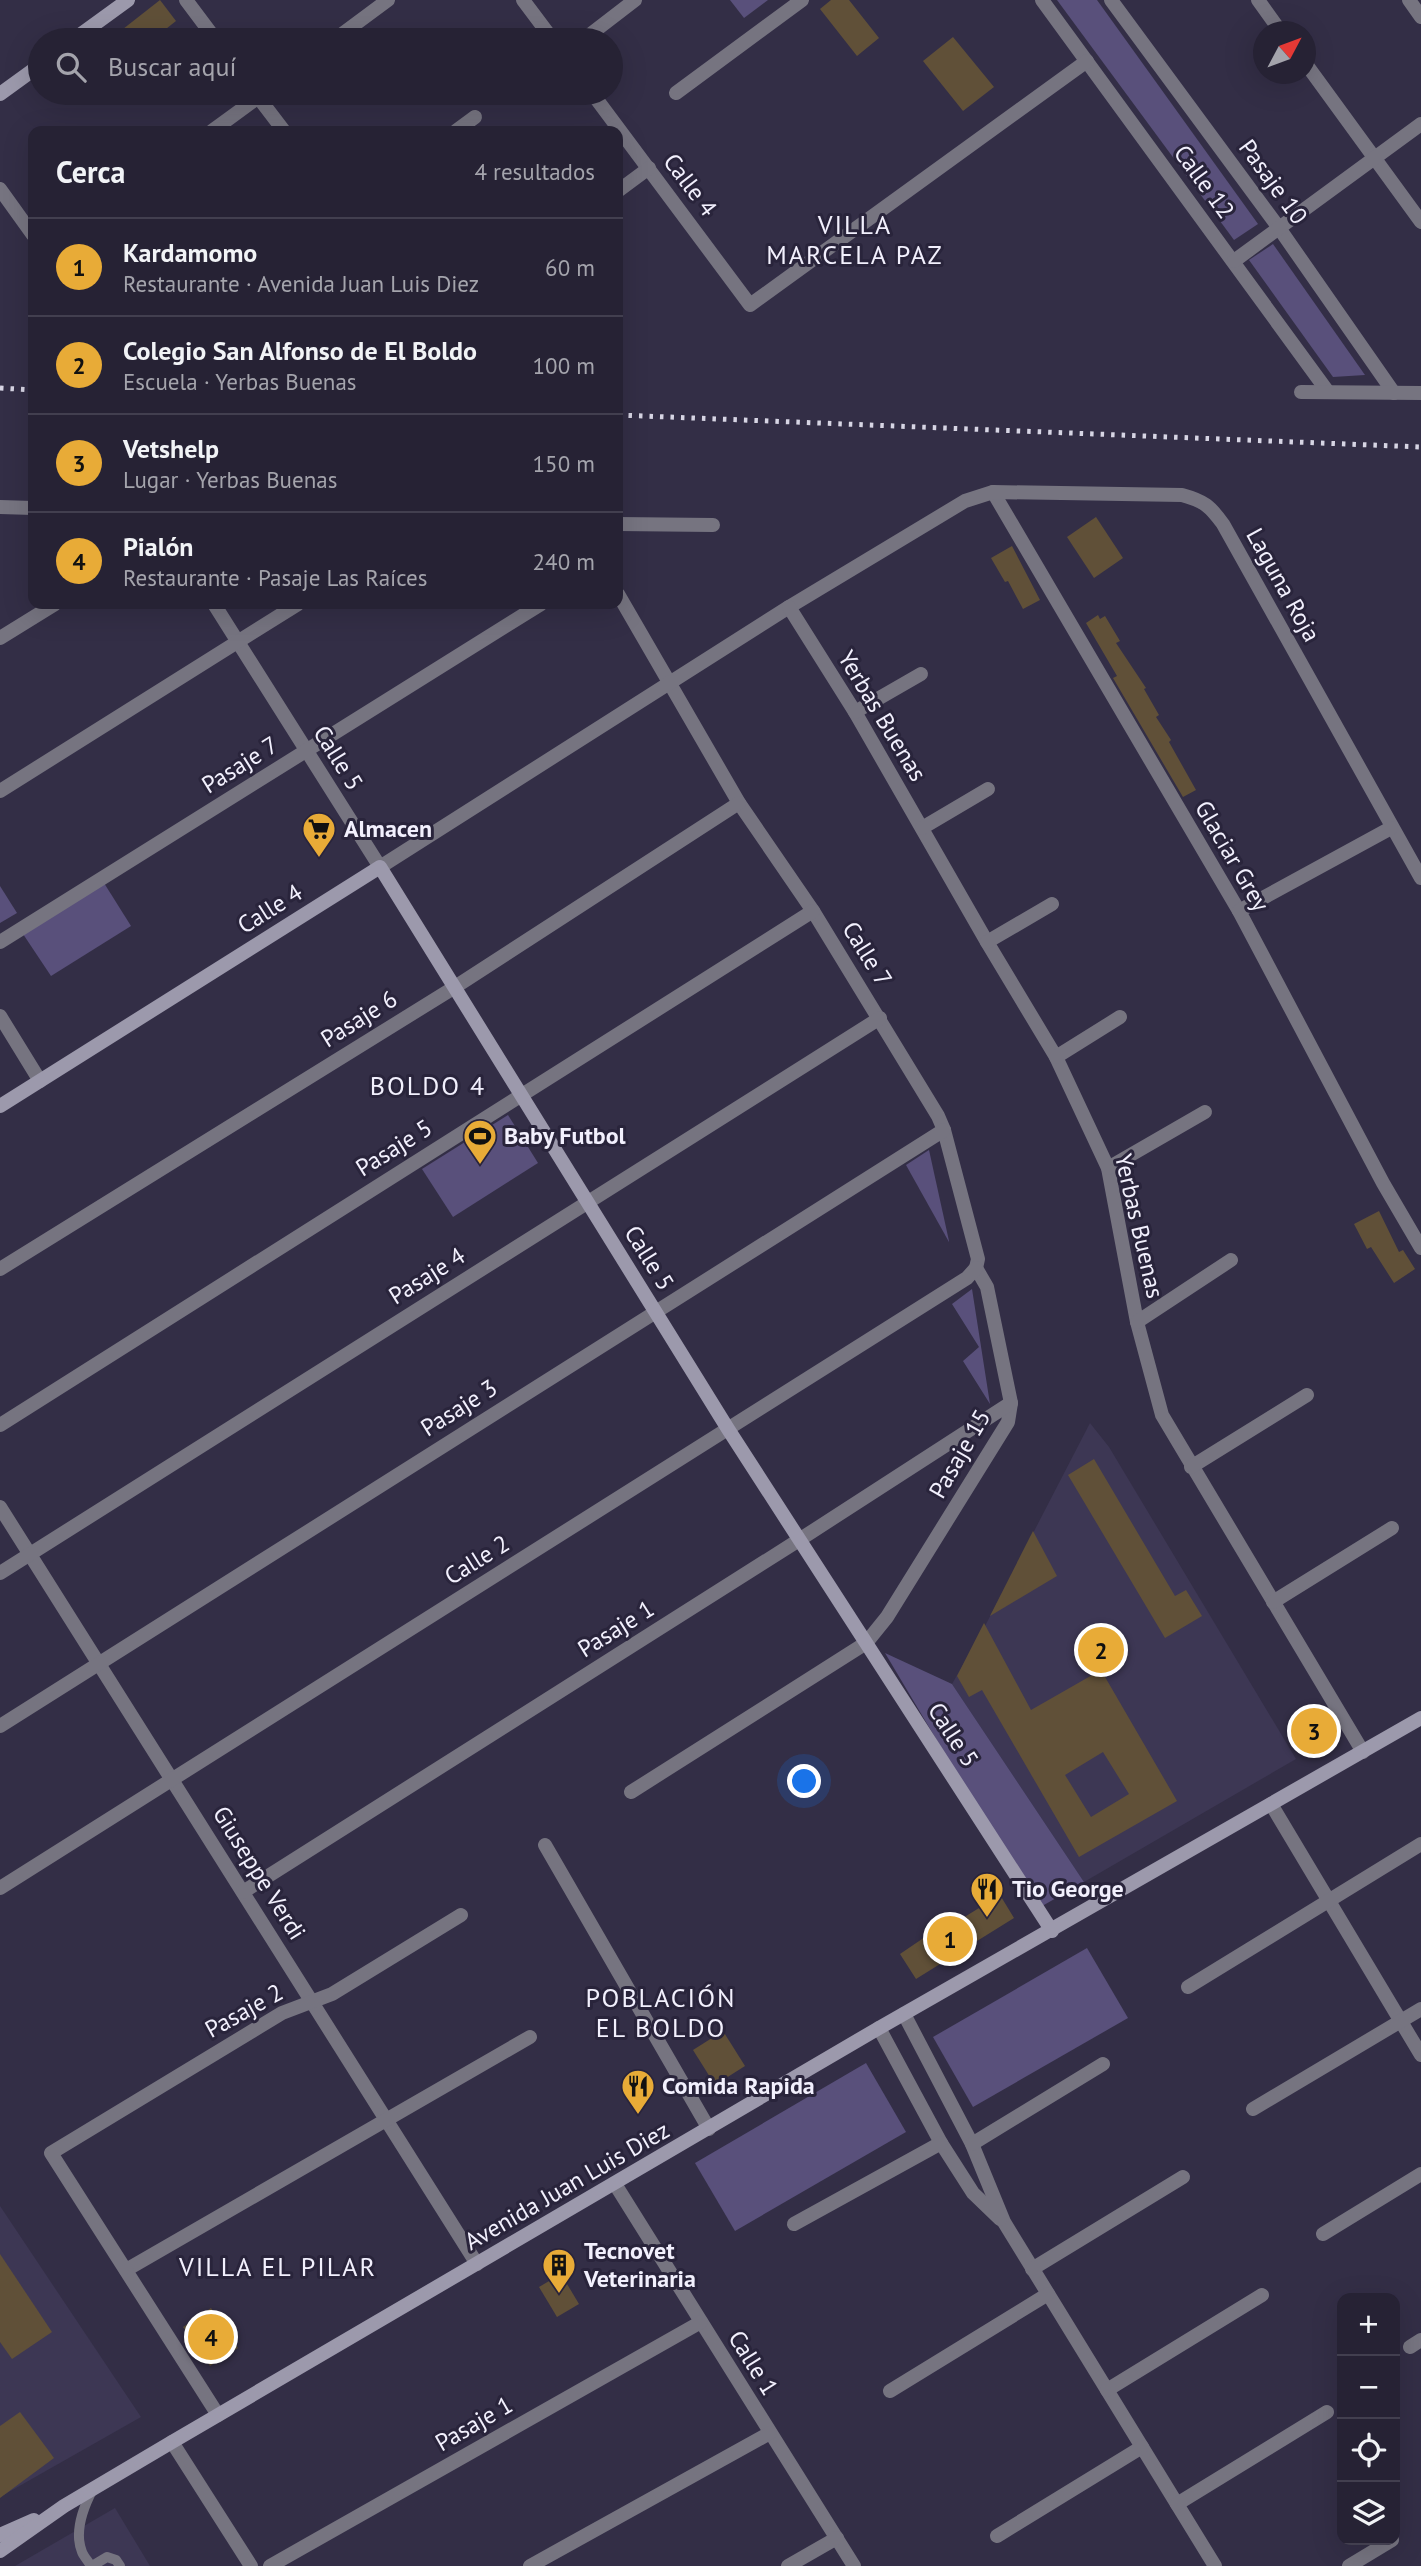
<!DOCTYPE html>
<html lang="es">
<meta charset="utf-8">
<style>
:root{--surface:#262234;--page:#2e2a3c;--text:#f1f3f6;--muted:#a4a4ac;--line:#423f4f;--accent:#e8ab37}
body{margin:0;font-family:"PT Sans",sans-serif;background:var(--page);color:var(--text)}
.controls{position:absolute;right:21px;bottom:21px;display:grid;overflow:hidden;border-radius:14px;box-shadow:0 7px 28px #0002}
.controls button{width:63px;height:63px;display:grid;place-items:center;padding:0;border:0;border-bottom:2px solid var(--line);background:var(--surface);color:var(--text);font:35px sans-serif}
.compass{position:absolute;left:1253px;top:21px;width:63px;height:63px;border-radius:50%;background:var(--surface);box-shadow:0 7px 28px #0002;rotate:49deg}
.you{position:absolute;left:805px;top:1782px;width:24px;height:24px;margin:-18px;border:5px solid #fff;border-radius:50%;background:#1a73e8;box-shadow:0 0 0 10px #1a73e833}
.badge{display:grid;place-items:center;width:46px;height:46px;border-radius:50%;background:var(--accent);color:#111;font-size:23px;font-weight:700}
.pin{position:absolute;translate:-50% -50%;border:4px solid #fff;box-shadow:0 2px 7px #0006}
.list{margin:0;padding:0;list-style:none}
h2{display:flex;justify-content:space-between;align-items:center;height:91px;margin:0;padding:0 28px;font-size:30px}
h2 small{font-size:23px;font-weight:400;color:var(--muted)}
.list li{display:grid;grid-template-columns:46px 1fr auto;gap:21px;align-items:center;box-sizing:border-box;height:98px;padding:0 28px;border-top:2px solid var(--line)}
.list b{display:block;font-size:26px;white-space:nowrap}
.list p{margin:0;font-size:23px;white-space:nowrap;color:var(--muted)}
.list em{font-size:23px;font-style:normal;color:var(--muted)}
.icon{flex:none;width:38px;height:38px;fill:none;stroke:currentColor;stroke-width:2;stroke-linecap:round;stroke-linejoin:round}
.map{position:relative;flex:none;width:1421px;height:2566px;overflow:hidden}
.search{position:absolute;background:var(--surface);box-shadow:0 7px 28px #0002;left:28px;top:28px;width:595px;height:77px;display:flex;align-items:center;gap:18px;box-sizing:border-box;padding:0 24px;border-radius:38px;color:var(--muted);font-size:26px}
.panel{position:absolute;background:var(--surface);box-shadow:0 7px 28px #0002;left:28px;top:126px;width:595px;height:483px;border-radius:14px}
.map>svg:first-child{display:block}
</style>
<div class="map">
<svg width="1421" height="2566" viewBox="0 0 1421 2566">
<rect width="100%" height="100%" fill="#332e46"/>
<g fill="#3d3754">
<polygon points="1090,1423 1109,1447 1296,1759 1084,1882 952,1684 985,1626"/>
<polygon points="0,2206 141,2417 0,2497"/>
<polygon points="115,2508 150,2566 15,2566"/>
</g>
<g fill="#59507b">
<polygon points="730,0 768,0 744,18"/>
<polygon points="1057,0 1097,0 1258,224 1234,240"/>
<polygon points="1273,244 1365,375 1333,377 1249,260"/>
<polygon points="104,883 131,926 51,976 23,934"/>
<polygon points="0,886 17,913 0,923"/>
<polygon points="508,1115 538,1163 453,1217 422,1169"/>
<polygon points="929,1150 949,1241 949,1242 906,1165"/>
<polygon points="972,1289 990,1404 963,1361 979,1347 952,1304"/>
<polygon points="885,1653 952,1684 1084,1882 1037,1909"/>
<polygon points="1087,1948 1128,2018 973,2107 933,2037"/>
<polygon points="866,2063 906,2132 735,2231 695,2163"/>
</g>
<g fill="#605038" fill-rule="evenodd">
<polygon points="160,0 176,21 152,40 109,40"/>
<polygon points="831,0 849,0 879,38 857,56 820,9"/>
<polygon points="953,37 994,87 963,111 923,61"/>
<polygon points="1096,517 1123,558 1094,578 1067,537"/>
<polygon points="1012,546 1040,600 1023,609 1008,581 1005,582 991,558"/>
<polygon points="1098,615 1100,619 1105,616 1120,641 1116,643 1146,688 1144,689 1159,715 1156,717 1171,740 1169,742 1196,790 1183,797 1113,678 1117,676 1086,623"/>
<polygon points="1379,1211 1399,1252 1403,1250 1415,1269 1394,1283 1371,1247 1367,1249 1354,1224"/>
<polygon points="1094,1459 1175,1596 1186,1590 1202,1616 1165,1638 1068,1475"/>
<polygon points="1033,1531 1057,1576 990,1616"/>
<path d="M 984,1623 L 1031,1710 L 1101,1670 L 1177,1801 L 1079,1857 L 982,1690 L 969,1697 L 957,1676 ZM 1103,1752 L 1129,1794 L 1091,1817 L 1065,1775 Z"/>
<polygon points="1318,1711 1334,1738 1310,1752 1294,1725"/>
<polygon points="1000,1895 1014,1918 916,1979 900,1954 947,1922 950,1926"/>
<polygon points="723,2031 745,2066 715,2085 693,2050"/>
<polygon points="0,2254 52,2332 12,2359 0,2342"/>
<polygon points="561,2274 579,2304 557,2317 539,2287"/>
<polygon points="211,2308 238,2348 210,2366 183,2327"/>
<polygon points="20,2412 54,2458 0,2498 0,2426"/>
</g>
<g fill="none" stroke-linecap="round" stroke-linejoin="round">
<g stroke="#767480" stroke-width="10">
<path d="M 91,2566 C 89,2562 84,2557 82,2552 C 74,2532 84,2506 93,2489"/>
<polyline points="92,2566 107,2557 116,2560 120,2566"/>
</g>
<g stroke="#767480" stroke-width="14">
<polyline points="186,0 216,40"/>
<polyline points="523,0 553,40"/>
<polyline points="1042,0 1328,392"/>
<polyline points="1111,0 1279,228 1394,393"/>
<polyline points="1258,0 1281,32"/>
<polyline points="1409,0 1421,17"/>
<polyline points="334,40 388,0"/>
<polyline points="583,40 635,0"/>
<polyline points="1306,64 1421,222"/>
<polyline points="255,93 284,131"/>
<polyline points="592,93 750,305 1087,61"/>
<polyline points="676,93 802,0"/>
<polyline points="212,131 264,93"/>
<polyline points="456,131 475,117"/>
<polyline points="0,189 33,235"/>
<polyline points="618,191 649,168"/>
<polyline points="1234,261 1421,124"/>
<polyline points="1301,392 1421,393"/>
<polyline points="993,492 1239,911 1383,1183 1421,1248"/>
<polyline points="0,507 33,508"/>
<polyline points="618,524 713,525"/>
<polyline points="618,594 739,803 813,911 938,1116 944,1130 978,1259 976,1268"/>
<path d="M 214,604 L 380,867 L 789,607 L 965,501 L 993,492 L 1182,495 C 1204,501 1210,506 1223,524 L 1421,878"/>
<polyline points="789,607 855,712 987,942 1056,1057 1108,1168 1137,1322 1162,1415 1363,1752"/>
<polyline points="0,638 55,604"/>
<polyline points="855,712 921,674"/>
<polyline points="0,791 298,604"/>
<polyline points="922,828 988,789"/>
<polyline points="1239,911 1391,828"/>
<polyline points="0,942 541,604"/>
<polyline points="987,942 1052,904"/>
<polyline points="0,1016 40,1081"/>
<polyline points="1056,1057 1120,1017"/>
<polyline points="1108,1168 1205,1112"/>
<polyline points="0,1269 455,987 739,803"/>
<polyline points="1137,1322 1231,1260"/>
<polyline points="0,1425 813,911"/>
<polyline points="1191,1467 1307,1395"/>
<polyline points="0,1507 477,2264"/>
<polyline points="0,1573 880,1018"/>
<polyline points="1273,1602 1392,1528"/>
<polyline points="0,1726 944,1130"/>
<polyline points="631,1792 866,1643 887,1617 1008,1422 1011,1403 987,1287 976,1268"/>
<polyline points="1271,1804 1421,2055"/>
<polyline points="545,1845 709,2129"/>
<polyline points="0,1888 967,1278 976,1268"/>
<polyline points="243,1892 799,1540 1011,1403"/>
<polyline points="1188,1987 1421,1844"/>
<polyline points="904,2014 972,2144 1004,2222 1215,2566"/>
<polyline points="879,2028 941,2143 973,2193 1000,2219"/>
<polyline points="1253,2109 1421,2009"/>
<polyline points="972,2144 1103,2064"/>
<polyline points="615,2184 854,2566"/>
<polyline points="794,2224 941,2143"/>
<polyline points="1323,2234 1421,2174"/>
<polyline points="1032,2269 1183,2177"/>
<polyline points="126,2270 530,2037"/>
<polyline points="1410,2347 1421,2340"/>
<polyline points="1107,2390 1262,2295"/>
<polyline points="890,2391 1048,2294"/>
<polyline points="218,2415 51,2153 282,2013 332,1994 461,1915"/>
<polyline points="172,2442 251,2566"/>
<polyline points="1177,2504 1327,2412"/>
<polyline points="997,2536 1142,2447"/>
<polyline points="270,2566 701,2322"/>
<polyline points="530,2566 770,2433"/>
<polyline points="788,2566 837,2538"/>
<polyline points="1349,2566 1392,2540"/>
</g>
<g stroke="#9c99ac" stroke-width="14">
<polyline points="73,40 128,0"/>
<polyline points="0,94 40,65"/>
<polyline points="0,1106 380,867 728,1429 1052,1931"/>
<polyline points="0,2535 34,2520"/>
<polyline points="0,2551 64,2506 172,2442 879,2028 1421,1718"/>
</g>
<g stroke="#d7d5e4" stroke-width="5" stroke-dasharray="3.5 7" stroke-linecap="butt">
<polyline points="0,388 33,390"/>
<polyline points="618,415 1421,447"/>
</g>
</g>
<defs>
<symbol id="supermarket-pin" viewBox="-11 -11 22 30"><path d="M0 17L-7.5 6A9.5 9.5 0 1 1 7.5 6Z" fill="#e8ab37" stroke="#29243b"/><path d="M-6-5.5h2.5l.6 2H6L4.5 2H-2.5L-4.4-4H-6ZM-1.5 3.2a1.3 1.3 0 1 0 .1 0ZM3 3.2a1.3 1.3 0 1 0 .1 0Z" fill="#111"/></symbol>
<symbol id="stadium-pin" viewBox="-11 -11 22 30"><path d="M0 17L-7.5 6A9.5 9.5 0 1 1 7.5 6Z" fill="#e8ab37" stroke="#29243b"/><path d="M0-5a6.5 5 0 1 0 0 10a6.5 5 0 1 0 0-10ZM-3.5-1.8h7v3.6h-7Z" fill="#111"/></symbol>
<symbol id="restaurant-pin" viewBox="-11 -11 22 30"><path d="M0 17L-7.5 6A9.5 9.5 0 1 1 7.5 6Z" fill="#e8ab37" stroke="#29243b"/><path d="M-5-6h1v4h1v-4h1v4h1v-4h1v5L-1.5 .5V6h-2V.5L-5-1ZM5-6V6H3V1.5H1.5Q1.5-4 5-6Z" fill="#111"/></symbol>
<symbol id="building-pin" viewBox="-11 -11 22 30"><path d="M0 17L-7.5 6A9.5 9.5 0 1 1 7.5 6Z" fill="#e8ab37" stroke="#29243b"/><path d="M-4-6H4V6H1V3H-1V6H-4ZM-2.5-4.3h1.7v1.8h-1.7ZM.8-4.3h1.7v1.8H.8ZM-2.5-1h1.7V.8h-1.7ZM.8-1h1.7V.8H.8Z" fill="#111"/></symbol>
</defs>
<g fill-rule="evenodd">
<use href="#supermarket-pin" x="300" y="810" width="38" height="52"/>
<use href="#stadium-pin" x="461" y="1117" width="38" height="52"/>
<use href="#restaurant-pin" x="968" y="1870" width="38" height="52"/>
<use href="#restaurant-pin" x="619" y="2067" width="38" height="52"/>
<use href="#building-pin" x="540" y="2246" width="38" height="52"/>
</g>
<g text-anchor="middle" stroke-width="6" stroke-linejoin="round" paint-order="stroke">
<g font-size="24" fill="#f2f0fd" stroke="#29243b">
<text transform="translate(1204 182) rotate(54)" y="8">Calle 12</text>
<text transform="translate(1273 182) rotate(54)" y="8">Pasaje 10</text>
<text transform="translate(690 185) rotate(53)" y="8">Calle 4</text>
<text transform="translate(1283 585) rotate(61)" y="8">Laguna Roja</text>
<text transform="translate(882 716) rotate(59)" y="8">Yerbas Buenas</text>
<text transform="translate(338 758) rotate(58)" y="8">Calle 5</text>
<text transform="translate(240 765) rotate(-32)" y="8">Pasaje 7</text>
<text transform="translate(1232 856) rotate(60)" y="8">Glaciar Grey</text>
<text transform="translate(270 909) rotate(-32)" y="8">Calle 4</text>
<text transform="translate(867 954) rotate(58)" y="8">Calle 7</text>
<text transform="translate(359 1019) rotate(-32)" y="8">Pasaje 6</text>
<text transform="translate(394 1148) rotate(-32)" y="8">Pasaje 5</text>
<text transform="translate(1139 1226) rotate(77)" y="8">Yerbas Buenas</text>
<text transform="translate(649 1258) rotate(58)" y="8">Calle 5</text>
<text transform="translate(427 1276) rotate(-32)" y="8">Pasaje 4</text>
<text transform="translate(459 1408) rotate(-32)" y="8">Pasaje 3</text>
<text transform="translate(960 1454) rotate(-60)" y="8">Pasaje 15</text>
<text transform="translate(477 1560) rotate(-32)" y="8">Calle 2</text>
<text transform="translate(616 1629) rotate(-32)" y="8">Pasaje 1</text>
<text transform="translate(953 1735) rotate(57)" y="8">Calle 5</text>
<text transform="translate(259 1873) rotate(58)" y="8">Giuseppe Verdi</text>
<text transform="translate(244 2011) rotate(-29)" y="8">Pasaje 2</text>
<text transform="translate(567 2186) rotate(-30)" y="8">Avenida Juan Luis Diez</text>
<text transform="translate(753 2363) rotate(58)" y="8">Calle 1</text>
<text transform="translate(474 2424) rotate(-30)" y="8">Pasaje 1</text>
</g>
<g font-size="24" font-weight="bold" fill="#f2f0fd" stroke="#29243b" text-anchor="start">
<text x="344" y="837">Almacen</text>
<text x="504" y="1144">Baby Futbol</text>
<text x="1012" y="1897">Tio George</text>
<text x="662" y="2094">Comida Rapida</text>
<text x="584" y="2259">Tecnovet<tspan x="584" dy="28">Veterinaria</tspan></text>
</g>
<g font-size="26" letter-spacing="2" fill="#f2f0fd" stroke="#29243b">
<text x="855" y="234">VILLA<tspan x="855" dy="30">MARCELA PAZ</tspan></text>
<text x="428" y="1095">BOLDO 4</text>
<text x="661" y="2007">POBLACIÓN<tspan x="661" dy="30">EL BOLDO</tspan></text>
<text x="278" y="2276">VILLA EL PILAR</text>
</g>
</g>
</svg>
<div class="controls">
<button>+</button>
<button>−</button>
<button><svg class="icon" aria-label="locate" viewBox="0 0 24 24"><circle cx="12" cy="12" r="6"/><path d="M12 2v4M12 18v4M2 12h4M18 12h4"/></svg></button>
<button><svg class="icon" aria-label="layers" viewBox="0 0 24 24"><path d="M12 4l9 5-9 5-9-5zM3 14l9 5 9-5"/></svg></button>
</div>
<svg class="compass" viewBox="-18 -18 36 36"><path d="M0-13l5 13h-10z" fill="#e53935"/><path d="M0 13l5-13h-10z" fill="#a4a4ac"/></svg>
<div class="you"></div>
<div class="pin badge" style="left:950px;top:1939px">1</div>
<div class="pin badge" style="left:1101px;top:1650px">2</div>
<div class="pin badge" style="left:1314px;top:1731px">3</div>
<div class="pin badge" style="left:211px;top:2337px">4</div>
<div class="search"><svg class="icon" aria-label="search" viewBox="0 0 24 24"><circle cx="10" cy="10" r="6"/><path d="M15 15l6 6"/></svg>Buscar aquí</div>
<section class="panel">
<h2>Cerca<small>4 resultados</small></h2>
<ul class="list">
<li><span class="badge">1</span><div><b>Kardamomo</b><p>Restaurante · Avenida Juan Luis Diez</p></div><em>60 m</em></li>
<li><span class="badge">2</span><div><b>Colegio San Alfonso de El Boldo</b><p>Escuela · Yerbas Buenas</p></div><em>100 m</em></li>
<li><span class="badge">3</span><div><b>Vetshelp</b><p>Lugar · Yerbas Buenas</p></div><em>150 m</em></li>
<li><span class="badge">4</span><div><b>Pialón</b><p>Restaurante · Pasaje Las Raíces</p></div><em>240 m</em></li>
</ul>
</section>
</div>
